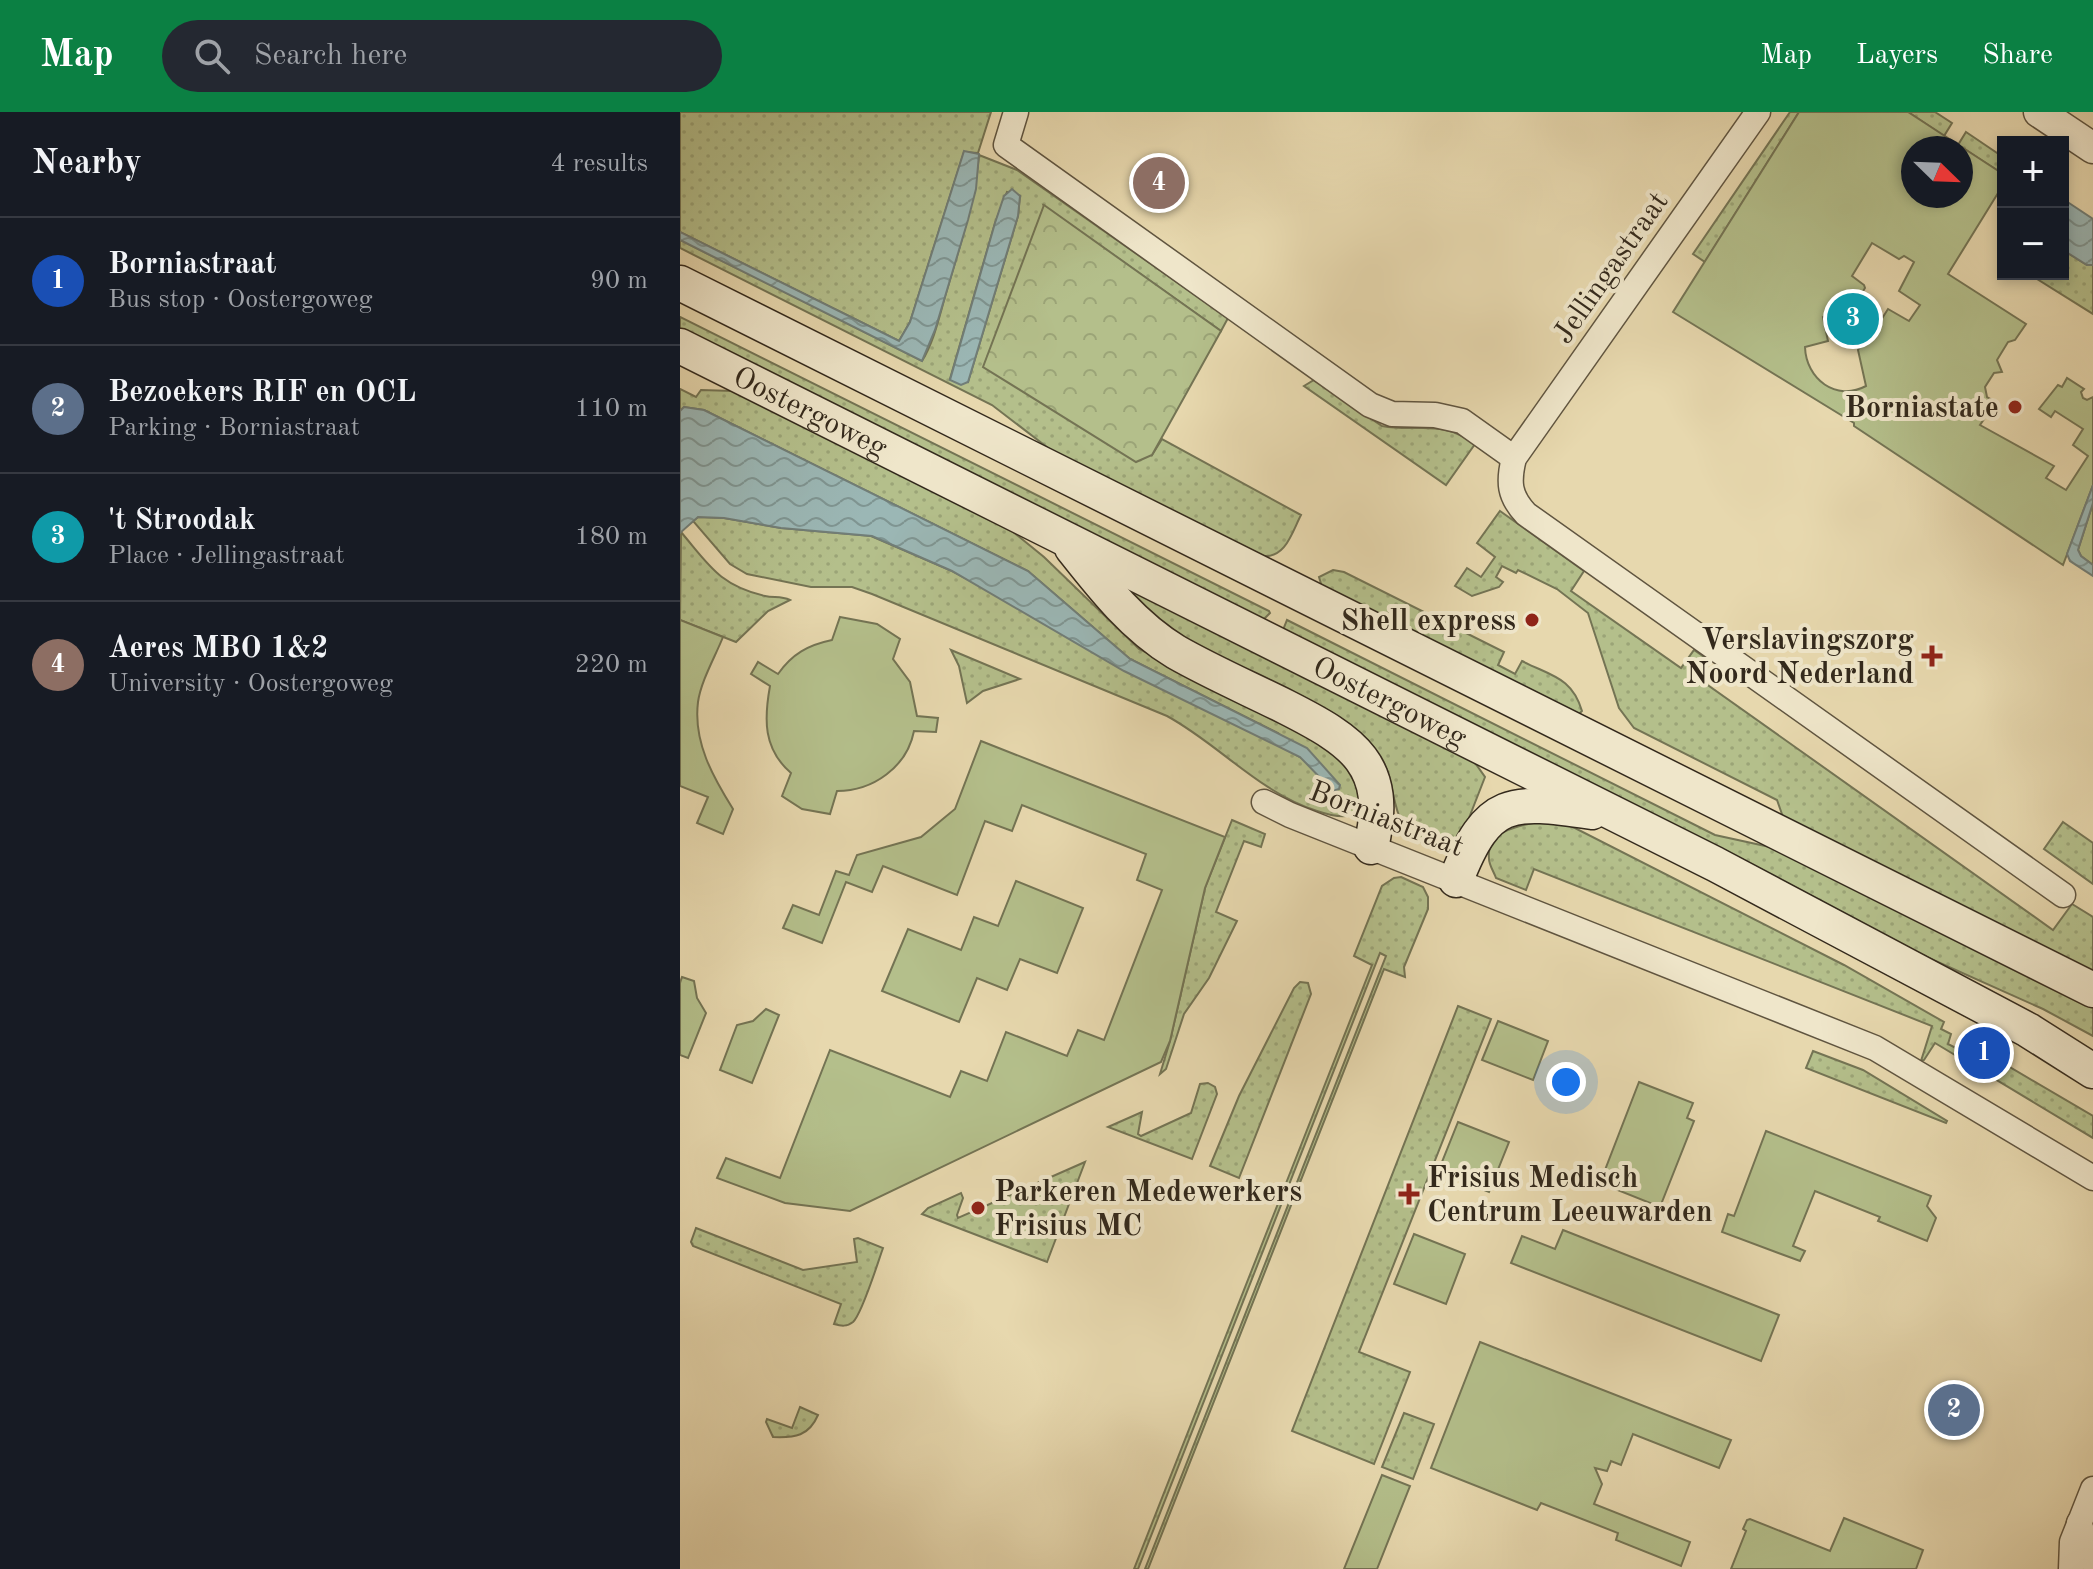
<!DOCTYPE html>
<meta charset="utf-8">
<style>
:root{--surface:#171b24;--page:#242831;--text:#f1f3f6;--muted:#9ea1a6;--line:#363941;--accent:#0b8043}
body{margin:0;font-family:"Old Standard TT",serif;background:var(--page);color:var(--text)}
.controls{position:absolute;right:24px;top:24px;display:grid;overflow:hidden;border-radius:0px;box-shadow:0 4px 12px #0003}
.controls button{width:72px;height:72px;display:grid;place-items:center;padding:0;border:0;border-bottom:2px solid var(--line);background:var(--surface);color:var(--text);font:40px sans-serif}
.compass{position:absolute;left:1221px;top:24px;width:72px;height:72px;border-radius:50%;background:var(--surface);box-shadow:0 4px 12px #0003;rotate:113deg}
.you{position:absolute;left:886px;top:970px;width:28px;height:28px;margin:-20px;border:6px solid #fff;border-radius:50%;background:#1a73e8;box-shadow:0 0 0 12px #1a73e833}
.badge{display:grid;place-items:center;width:52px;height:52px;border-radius:50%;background:var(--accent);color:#fff;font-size:26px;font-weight:700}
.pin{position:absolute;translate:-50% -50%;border:4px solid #fff;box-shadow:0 2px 8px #0006}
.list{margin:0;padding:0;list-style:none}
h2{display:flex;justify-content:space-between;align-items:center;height:104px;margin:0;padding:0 32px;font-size:34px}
h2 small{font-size:26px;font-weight:400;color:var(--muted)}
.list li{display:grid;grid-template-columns:52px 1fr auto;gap:24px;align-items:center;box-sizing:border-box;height:128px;padding:0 32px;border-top:2px solid var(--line)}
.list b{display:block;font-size:30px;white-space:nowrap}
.list p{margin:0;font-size:26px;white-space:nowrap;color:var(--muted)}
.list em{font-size:26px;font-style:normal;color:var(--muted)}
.icon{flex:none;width:44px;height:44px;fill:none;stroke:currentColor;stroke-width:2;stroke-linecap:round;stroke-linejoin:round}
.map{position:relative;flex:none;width:1413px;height:1457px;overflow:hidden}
header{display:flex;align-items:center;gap:48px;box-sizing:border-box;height:112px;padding:0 40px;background:var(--accent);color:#fff}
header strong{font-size:38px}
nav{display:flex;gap:44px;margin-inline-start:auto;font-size:28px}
.search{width:560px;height:72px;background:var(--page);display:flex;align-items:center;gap:20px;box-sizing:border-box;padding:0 28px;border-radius:44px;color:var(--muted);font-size:30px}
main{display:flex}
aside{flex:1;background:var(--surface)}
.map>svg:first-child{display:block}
</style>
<header>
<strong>Map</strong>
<div class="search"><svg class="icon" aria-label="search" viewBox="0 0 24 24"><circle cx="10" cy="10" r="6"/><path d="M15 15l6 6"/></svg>Search here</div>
<nav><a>Map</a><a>Layers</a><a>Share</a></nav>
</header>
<main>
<aside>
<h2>Nearby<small>4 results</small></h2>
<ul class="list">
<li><span class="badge" style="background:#1a4fb4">1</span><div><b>Borniastraat</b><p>Bus stop · Oostergoweg</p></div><em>90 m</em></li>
<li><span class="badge" style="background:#5c6f8a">2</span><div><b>Bezoekers RIF en OCL</b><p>Parking · Borniastraat</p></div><em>110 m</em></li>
<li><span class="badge" style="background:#0f9aa8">3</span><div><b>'t Stroodak</b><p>Place · Jellingastraat</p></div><em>180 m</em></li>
<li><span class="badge" style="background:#8d6e63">4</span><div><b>Aeres MBO 1&amp;2</b><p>University · Oostergoweg</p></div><em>220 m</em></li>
</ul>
</aside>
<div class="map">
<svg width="1413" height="1457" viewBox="0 0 1413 1457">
<defs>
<pattern id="grass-dots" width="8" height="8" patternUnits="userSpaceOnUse" patternTransform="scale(2)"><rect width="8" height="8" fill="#b4bf8b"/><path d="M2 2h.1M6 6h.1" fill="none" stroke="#9ba477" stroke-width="1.8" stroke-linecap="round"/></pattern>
<pattern id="park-crowns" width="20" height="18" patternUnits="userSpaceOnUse" patternTransform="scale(2)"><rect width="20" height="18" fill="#b4bf8b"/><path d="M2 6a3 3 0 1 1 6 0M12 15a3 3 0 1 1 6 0" fill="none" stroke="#9ba477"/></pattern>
<pattern id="water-waves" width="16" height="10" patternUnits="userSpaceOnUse" patternTransform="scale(2)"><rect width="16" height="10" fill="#9bb7b5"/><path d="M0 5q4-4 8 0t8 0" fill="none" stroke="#7f9592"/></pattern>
</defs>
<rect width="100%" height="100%" fill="#e7d8ae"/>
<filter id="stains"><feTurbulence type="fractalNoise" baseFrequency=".0025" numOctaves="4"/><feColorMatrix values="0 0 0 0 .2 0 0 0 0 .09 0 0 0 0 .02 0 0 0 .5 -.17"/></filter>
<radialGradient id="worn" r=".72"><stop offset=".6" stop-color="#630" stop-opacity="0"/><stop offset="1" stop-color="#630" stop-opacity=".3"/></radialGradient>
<g fill="url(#grass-dots)" stroke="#747454" stroke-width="2" fill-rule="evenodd">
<polygon points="0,0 311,0 298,41 284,40 230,210 219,229 0,120"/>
<polygon points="1110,0 1119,0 1025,150 1013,142"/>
<polygon points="1228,0 1255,0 1272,11 1264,24"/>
<polygon points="1286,20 1323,45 1323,62 1278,33"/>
<path d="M 299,43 L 337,58 L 548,206 L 541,219 L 364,94 L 472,343 L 482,327 L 621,403 C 612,420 606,446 583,444 L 376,342 L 312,293 L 0,136 L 0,128 L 242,249 C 255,228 260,201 267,178 C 280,133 295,90 299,43 ZM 327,80 L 340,84 L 338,104 L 288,270 L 270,267 L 315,111 Z"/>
<polygon points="1383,138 1407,153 1413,153 1413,202 1349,162 1383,162"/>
<polygon points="0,205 589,499 590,501 583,508 0,218"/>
<path d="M 634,268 L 702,314 C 741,321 758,306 795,332 L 766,373 L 624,274 Z"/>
<path d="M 0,277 L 16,285 L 21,278 L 54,279 L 332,419 L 364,445 L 459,537 L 631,622 C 639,628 648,634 655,641 C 682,673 700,720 637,699 C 577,679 540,633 487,604 L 192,482 L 172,475 L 131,475 L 67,462 L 50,452 L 13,409 L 18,405 L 44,406 L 101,416 L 191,424 L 272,459 L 620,645 L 659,677 L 598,621 L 450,547 L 348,459 L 24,298 L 4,295 L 0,299 Z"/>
<polygon points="820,399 904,459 891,479 1001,556 1014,538 1027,547 1015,564 1373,818 1392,792 1413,805 1413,861 1103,705 1097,688 954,616 939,596 908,501 877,477 838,458 836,461 822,454 816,465 823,470 819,475 792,484 775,474 787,456 801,465 815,445 797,431"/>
<path d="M 1,420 C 29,453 39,473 85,484 C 94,486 101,484 110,488 L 88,499 L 56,530 L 0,508 Z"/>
<path d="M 653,458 L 664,460 L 824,540 L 818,553 L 835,562 L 842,549 C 871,564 892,565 902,599 L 899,602 L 642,475 L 639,465 Z"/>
<path d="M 453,479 L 793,648 L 805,665 L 778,734 C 768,741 759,738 749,734 C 706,716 720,677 701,645 C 690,627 673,614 655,603 L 487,519 L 452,484 Z"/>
<polygon points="607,508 1035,723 1099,737 1387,882 1413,895 1413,924 1363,897 1240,842 1086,761 603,518"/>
<polygon points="271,538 340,567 303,579 287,591 279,554"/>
<polygon points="552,708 585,722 581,735 564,729 536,800 557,809 529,866 504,902 486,957 480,962 490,929 525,776"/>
<path d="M 858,710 L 891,714 L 1164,853 L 1264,910 L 1261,917 L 1271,922 L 1268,932 L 1289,943 L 1294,934 L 1413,1004 L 1413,1026 L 1255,931 L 1244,948 L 1241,949 L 1252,914 L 854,757 L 846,778 L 816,766 C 814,760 809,753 809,747 C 806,719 838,714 858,710 Z"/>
<polygon points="1383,710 1413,731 1413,772 1364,737"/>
<polygon points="721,765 743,775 748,785 748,797 724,855 725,865 704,857 468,1457 465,1457 706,844 700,841 458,1457 454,1457 692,853 674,844 702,774 714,766"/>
<polygon points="620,870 628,871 631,882 559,1066 530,1054 559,984 614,876"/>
<polygon points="778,894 811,907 679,1240 730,1260 694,1352 612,1319"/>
<polygon points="1133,939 1183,958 1267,1009 1266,1011 1126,956"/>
<polygon points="528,971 535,975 537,982 512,1047 428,1015 462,1000 458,1022 461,1024 511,1001 520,972"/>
<polygon points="405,1050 367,1150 242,1102 248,1096 281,1081 283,1086 277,1103 278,1106"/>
<path d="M 16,1116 L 123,1158 L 177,1150 L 174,1127 L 178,1126 L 203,1136 C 198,1150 182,1202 173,1210 C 167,1215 161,1214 154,1212 L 161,1192 L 13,1134 L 11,1130 Z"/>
<path d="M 120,1295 L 138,1303 C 129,1324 115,1326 93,1325 L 86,1310 L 87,1307 L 112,1316 Z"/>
<polygon points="724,1301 754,1312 733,1367 702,1355"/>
</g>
<polygon fill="url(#park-crowns)" stroke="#747454" stroke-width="2" points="364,93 541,219 472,343 456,350 303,255"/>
<g fill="#b4bf8b" stroke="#747454" stroke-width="2" fill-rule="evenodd">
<path d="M 1119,0 L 1228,0 L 1323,62 L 1323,73 L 1268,162 L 1346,212 L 1335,228 L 1328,230 L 1317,248 L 1322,260 L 1314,261 L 1305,275 L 1307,285 L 1316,290 L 1300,313 L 1374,354 L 1366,366 L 1386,378 L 1408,344 L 1393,333 L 1403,317 L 1375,299 L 1371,305 L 1359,297 L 1378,273 L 1382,275 L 1387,266 L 1404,277 L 1401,280 L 1403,286 L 1407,288 L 1413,285 L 1413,373 L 1383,453 L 1174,314 L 1174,311 L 993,200 ZM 1233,36 L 1281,36 L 1281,84 L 1233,84 ZM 1192,131 L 1219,147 L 1224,144 L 1234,150 L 1219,179 L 1240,193 L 1229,209 L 1208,197 L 1196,216 L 1192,214 L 1178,238 L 1186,274 C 1156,290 1126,267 1125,235 L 1148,229 L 1143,205 L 1157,199 L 1171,199 L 1185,176 L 1184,173 L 1172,164 Z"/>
<polygon points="1413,391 1413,453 1401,444 1398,438"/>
<path d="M 160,505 L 197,512 L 220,527 L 213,547 L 230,570 L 237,604 L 258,606 L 256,620 L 234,619 C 227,655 193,679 157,679 L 150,702 L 122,697 L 102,684 L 111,661 C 83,637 84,607 90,574 L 71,562 L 78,550 L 98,562 C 112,542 128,533 152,528 Z"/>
<path d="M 0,508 L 43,525 C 35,545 21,569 18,590 C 13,630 33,665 53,697 L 43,722 L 17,711 L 28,685 L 0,674 Z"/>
<polygon points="301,629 545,725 525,776 490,929 481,950 170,1099 105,1091 37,1066 46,1046 100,1066 150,938 270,985 281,959 307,969 326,920 387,944 398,918 424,928 482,778 457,768 466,742 342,693 332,719 305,709 277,783 203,754 192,780 166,770 142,831 103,816 113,793 139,803 156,759 169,763 177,743 241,725 275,697"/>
<polygon points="336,769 403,796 377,861 340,847 327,878 297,866 279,910 202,879 228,817 281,838 294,805 318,814"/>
<polygon points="2,865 14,869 17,886 26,901 8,946 0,943 0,871"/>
<polygon points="86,897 99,903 72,971 40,958 57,913 73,909"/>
<polygon points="818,909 868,929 853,968 802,948"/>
<polygon points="959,970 1013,991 1007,1006 1014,1009 980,1095 920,1071"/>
<polygon points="778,1010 829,1030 809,1080 758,1060"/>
<polygon points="1086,1019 1251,1084 1247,1094 1256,1106 1247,1129 1198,1109 1200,1105 1135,1079 1113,1134 1125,1139 1120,1149 1042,1120 1048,1102 1054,1104"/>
<polygon points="883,1118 1099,1203 1081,1249 831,1151 842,1124 875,1137"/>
<polygon points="734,1122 785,1142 766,1192 714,1172"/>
<polygon points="800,1230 1051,1328 1039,1356 953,1322 941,1353 931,1349 927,1359 915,1356 922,1372 914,1392 1010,1430 1001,1454 936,1428 938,1421 861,1391 857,1398 751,1356"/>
<polygon points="702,1363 730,1374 697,1457 664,1457"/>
<polygon points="1164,1406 1243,1438 1236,1457 1051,1457 1066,1419 1063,1417 1067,1408 1070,1407 1150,1439"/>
</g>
<g fill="url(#water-waves)" stroke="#717e78" stroke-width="2">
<polygon points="284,39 299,42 296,77 288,108 255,218 242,249 0,128 0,120 219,229 230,210"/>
<polygon points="332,77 340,84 338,104 288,270 281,273 270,268 315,111 324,84"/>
<polygon points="1383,87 1413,107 1413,153 1407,153 1383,138"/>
<polygon points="4,295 24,298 348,459 450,547 627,636 660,673 659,677 653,679 620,645 444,559 272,459 192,424 101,416 44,406 18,405 0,421 0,299"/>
<polygon points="1413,373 1413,391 1398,438 1401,444 1413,453 1413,464 1390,449 1387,442"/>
</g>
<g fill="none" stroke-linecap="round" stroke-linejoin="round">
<defs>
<g id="minor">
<polyline points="336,0 326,33 690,293 712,302 755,303 782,309 834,346"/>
<path d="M 1078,0 L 834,346 C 828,370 829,384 846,402 L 1383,783"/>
<polyline points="584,690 610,703 1195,936 1413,1066"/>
<path d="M 1399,1411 C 1405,1424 1407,1438 1413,1450"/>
<polyline points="1391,1457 1392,1430 1413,1377"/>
</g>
<polyline id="tertiary" points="1359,0 1413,36"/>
<g id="secondary">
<polyline points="0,171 1413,878"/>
<path id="s1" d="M 0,234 L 1035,752 L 1348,918 L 1413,959"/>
<path d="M 392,436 C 422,474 453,514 496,540 C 531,560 570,577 606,595 C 673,629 711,653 691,735"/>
<path d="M 776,768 C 808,686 830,688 912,700"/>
</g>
</defs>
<use href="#minor" stroke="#605540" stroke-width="27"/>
<use href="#tertiary" stroke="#605540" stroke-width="33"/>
<use href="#secondary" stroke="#33291c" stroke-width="37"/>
<use href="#minor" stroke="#efe6ca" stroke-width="24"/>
<use href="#tertiary" stroke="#efe6ca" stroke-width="30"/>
<use href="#secondary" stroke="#efe6ca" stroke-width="34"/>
</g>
<g fill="#8f2418" stroke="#efe6ca" stroke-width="3">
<circle cx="1335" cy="295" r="8"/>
<circle cx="852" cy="508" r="8"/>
<path d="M1248 532h8v8h8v8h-8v8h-8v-8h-8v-8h8z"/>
<path d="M725 1070h8v8h8v8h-8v8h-8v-8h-8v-8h8z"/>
<circle cx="298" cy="1096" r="8"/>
</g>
<g text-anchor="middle" stroke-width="8" stroke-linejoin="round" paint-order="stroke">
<g font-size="30" fill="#33291c" stroke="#efe6ca">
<text transform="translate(930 155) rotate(-55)" y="10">Jellingastraat</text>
<text dy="10" stroke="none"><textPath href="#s1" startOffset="146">Oostergoweg</textPath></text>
<text dy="10" stroke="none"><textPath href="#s1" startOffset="794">Oostergoweg</textPath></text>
<text transform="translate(707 706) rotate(21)" y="10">Borniastraat</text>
</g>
<g font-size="30" font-weight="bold" fill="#33291c" stroke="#efe6ca" text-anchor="end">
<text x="1319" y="305">Borniastate</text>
<text x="836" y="518">Shell express</text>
<text x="1234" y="537">Verslavingszorg<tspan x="1234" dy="34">Noord Nederland</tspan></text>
<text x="747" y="1075" text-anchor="start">Frisius Medisch<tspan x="747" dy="34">Centrum Leeuwarden</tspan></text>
<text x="314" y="1089" text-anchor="start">Parkeren Medewerkers<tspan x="314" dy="34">Frisius MC</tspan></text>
</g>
</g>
<rect width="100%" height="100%" filter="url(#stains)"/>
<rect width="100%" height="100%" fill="url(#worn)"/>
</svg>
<div class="controls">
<button>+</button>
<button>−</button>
</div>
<svg class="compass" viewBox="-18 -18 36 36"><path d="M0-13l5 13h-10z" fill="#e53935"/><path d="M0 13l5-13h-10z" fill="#9ea1a6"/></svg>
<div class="you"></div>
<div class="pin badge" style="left:1304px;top:941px;background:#1a4fb4">1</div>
<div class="pin badge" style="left:1274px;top:1298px;background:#5c6f8a">2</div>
<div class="pin badge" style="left:1173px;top:207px;background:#0f9aa8">3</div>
<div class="pin badge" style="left:479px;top:71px;background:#8d6e63">4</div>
</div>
</main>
